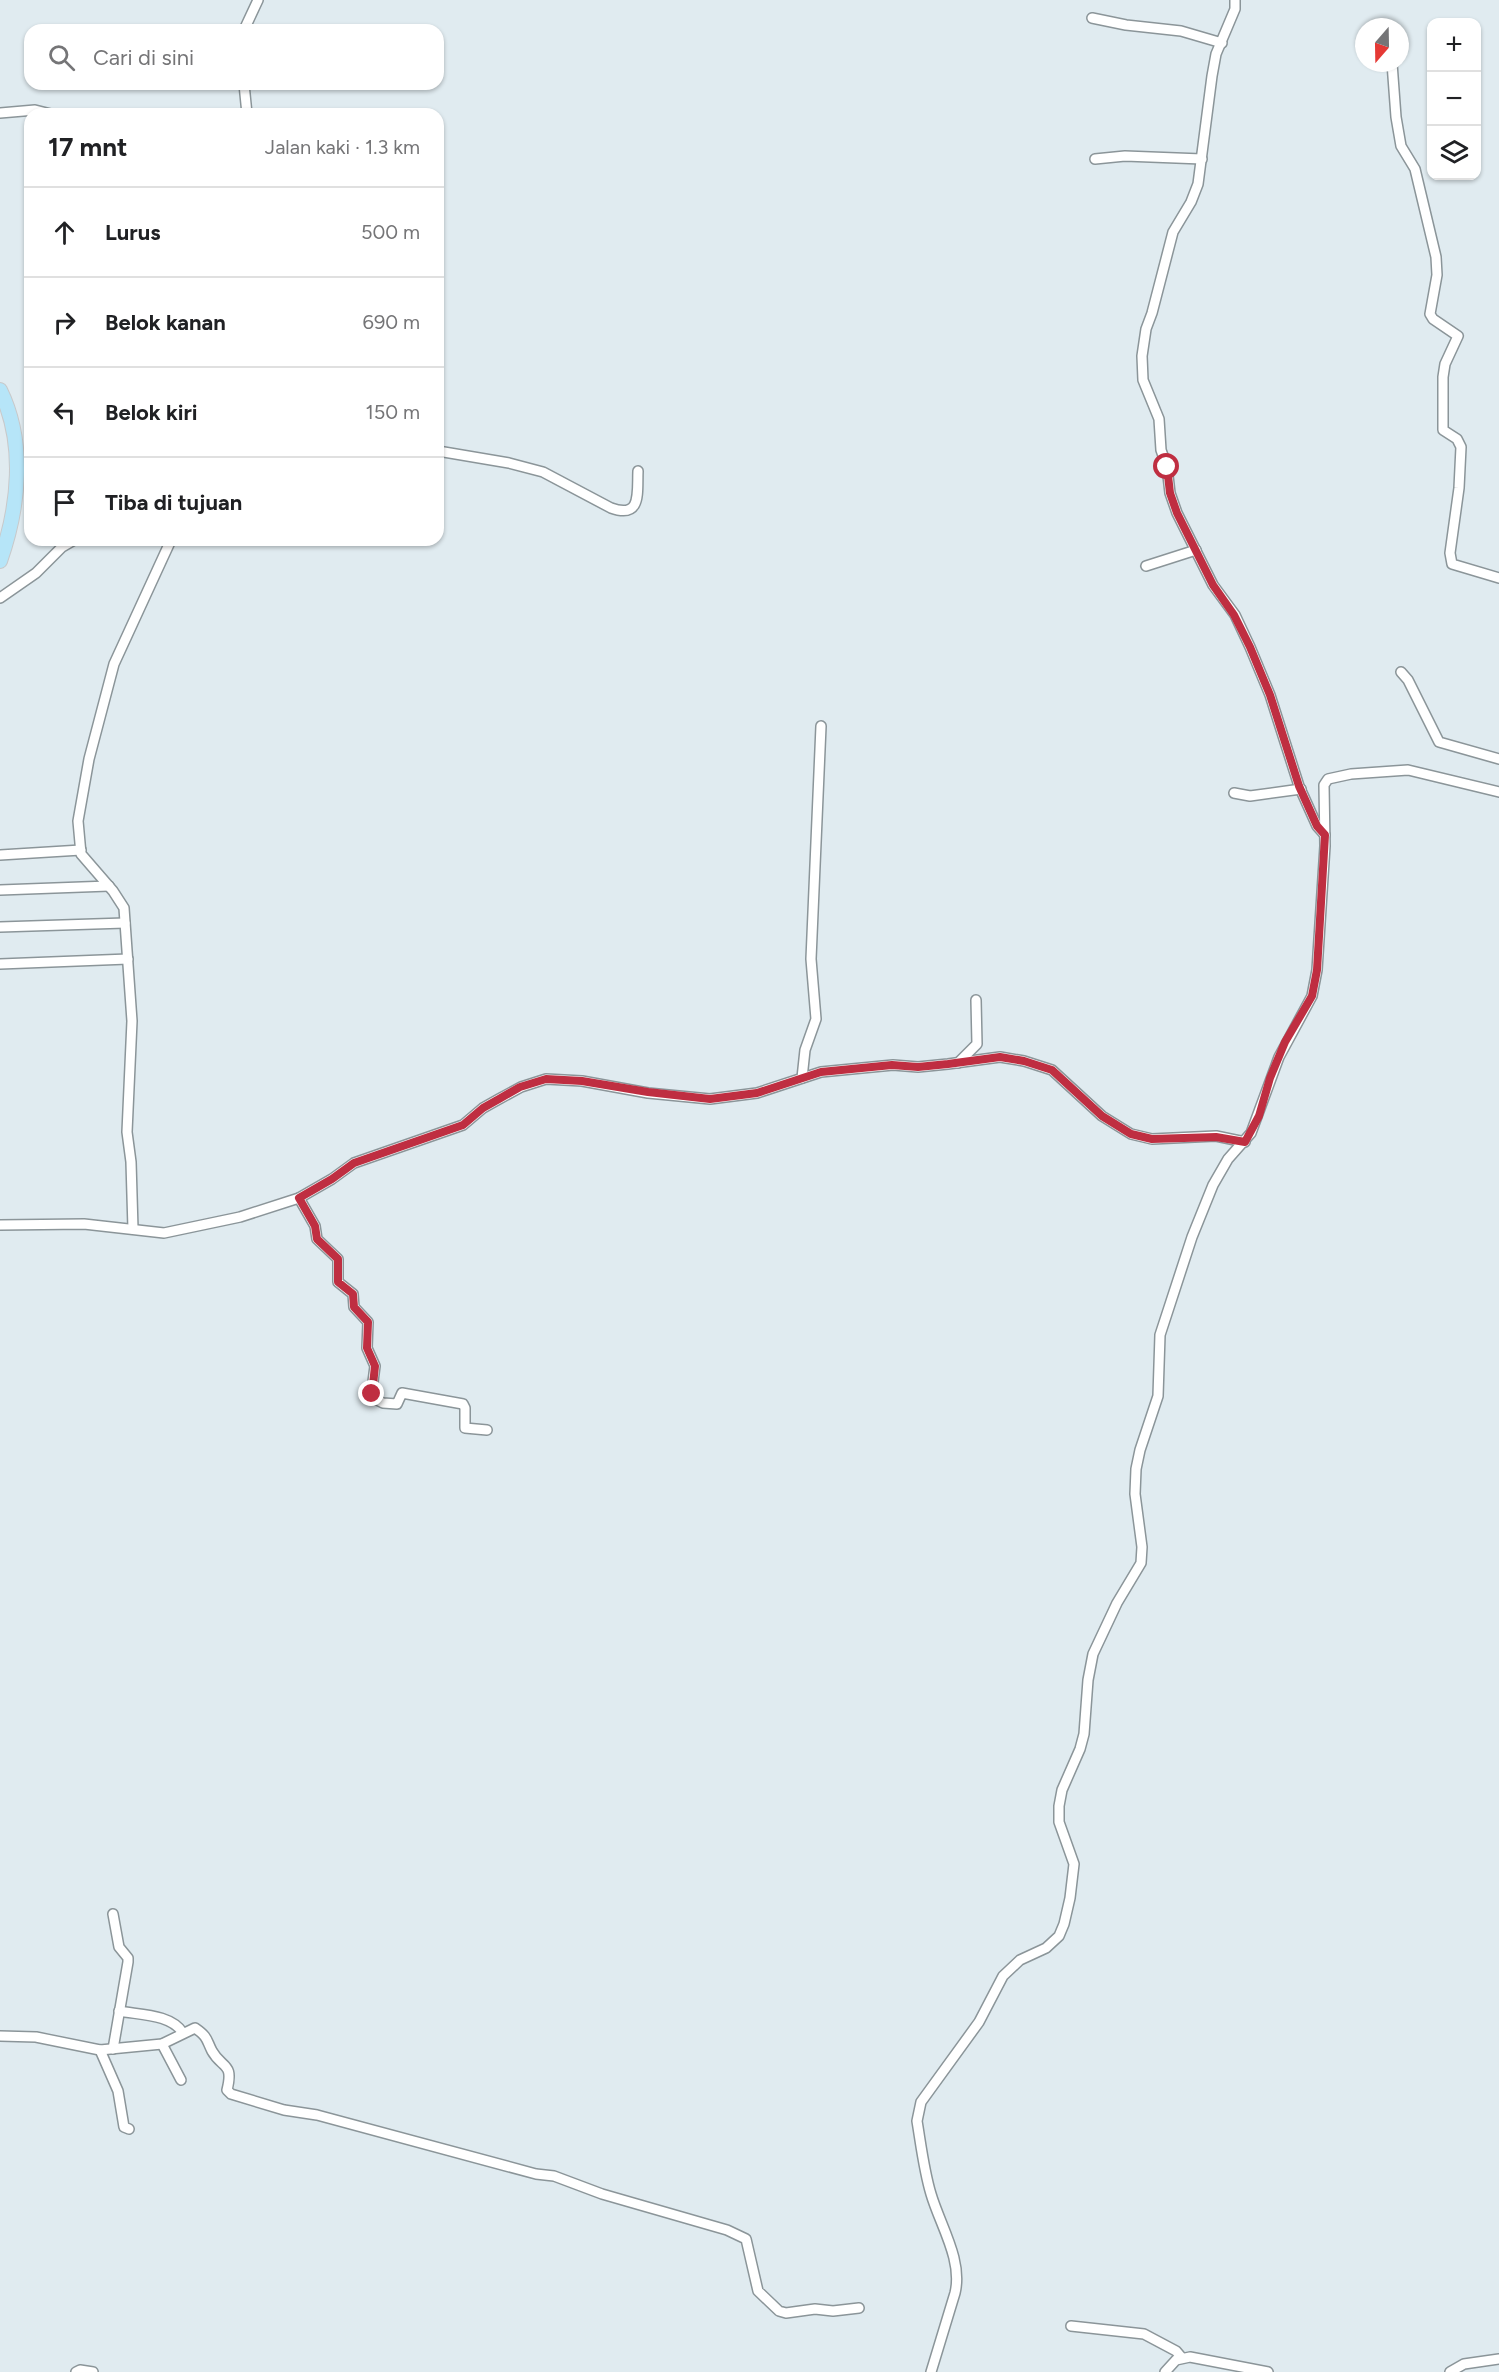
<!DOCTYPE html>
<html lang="id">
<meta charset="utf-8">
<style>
:root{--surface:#fff;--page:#f6f6f6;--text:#202124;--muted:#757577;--line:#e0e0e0}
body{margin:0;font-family:Figtree,sans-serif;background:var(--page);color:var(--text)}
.controls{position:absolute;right:18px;top:18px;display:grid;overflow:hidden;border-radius:12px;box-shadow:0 2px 4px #0004}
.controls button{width:54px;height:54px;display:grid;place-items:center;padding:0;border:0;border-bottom:2px solid var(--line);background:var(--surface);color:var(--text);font:30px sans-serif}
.compass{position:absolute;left:1355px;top:18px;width:54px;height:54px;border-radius:50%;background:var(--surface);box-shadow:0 2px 4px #0004;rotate:200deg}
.stop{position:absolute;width:18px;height:18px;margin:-14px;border:4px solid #bf2e41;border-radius:50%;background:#fff}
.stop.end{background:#bf2e41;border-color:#fff;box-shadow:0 2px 6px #0008}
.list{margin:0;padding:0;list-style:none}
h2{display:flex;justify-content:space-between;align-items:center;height:78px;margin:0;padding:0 24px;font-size:26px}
h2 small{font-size:20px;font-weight:400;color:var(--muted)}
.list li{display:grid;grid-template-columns:39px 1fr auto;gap:18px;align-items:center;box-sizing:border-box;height:90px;padding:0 24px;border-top:2px solid var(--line)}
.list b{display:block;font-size:22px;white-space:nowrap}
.list em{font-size:20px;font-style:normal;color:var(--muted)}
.icon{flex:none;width:33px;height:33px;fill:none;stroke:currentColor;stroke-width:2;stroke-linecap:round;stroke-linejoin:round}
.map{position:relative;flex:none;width:1499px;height:2372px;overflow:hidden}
.search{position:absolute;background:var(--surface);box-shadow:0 2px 4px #0004;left:24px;top:24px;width:420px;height:66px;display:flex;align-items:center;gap:15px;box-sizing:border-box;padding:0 21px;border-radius:18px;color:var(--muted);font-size:22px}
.panel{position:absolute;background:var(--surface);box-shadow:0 2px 4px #0004;left:24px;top:108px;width:420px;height:438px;border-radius:18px}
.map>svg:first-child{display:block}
</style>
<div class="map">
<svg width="1499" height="2372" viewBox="0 0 1499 2372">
<rect width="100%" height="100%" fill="#e0ebf0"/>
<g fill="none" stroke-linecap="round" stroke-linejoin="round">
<defs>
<g id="minor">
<polyline points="1235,0 1235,9 1216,54 1212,76 1198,184 1191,202 1173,232 1152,313 1146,329 1142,356 1143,380 1159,419 1161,450 1167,467 1170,493 1177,513 1213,585 1235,615 1250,647 1270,695 1299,786 1317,826 1325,835"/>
<polyline points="1092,18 1126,25 1181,31 1222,43"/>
<polyline points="244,30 258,0"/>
<polyline points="1392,63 1396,117 1401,146 1415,169 1436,257 1437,275 1430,314 1433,319 1458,336 1445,364 1443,377 1443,430 1457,439 1461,447 1459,488 1450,553 1452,564 1499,578"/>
<polyline points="244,84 247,114"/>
<polyline points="0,113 35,110 51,114"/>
<polyline points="1095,159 1125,156 1202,159"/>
<path d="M 438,451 L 509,463 L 543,472 L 611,508 C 642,519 637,493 638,471"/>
<polyline points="1146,566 1196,550"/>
<polyline points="0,598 36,573 62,547 74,540"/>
<polyline points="1401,672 1408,680 1439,742 1499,759"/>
<polyline points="1234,793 1250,796 1301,789"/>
<polyline points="0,855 81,850"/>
<polyline points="0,890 109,886"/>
<polyline points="0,927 125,923"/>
<polyline points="0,964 128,959"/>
<polyline points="958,1063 977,1044 976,1000"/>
<polyline points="802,1078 805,1050 816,1019 811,959 821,726"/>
<polyline points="299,1198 315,1226 317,1239 338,1259 338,1282 353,1294 354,1307 368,1322 367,1348 375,1366 371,1397 383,1403 397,1404 402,1393 463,1404 465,1408 465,1428 487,1430"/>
<polyline points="0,1225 84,1224 164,1233 240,1217 299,1198 332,1179 354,1163 463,1125 483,1108 499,1099 521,1087 546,1079 582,1081 648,1093 710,1099 757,1093 821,1072 893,1065 918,1067 948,1064 1000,1057 1024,1061 1052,1070 1102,1116 1131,1134 1152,1139 1216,1136 1245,1142"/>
<polyline points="133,1229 131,1162 127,1132 132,1021 124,908 113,891 81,854 78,821 89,759 114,664 171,540"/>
<polyline points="113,1914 119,1947 128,1958 128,1962 113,2049"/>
<path d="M 119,2011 C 140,2015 171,2014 183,2033"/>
<path d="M 0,2036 L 36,2037 L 100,2050 L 162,2044 L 195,2028 C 208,2037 206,2039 212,2051 C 222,2069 234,2062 227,2090 L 231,2094 L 284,2110 L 317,2115 L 536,2174 L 554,2176 L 602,2194 L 727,2230 L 746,2239 L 758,2291 L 779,2311 L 786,2313 L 815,2309 L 833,2311 L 859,2308"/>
<polyline points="162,2044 181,2080"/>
<polyline points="100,2050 118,2091 124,2127 129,2129"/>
<polyline points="1071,2326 1144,2334 1176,2351 1182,2358"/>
<polyline points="76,2372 80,2370 93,2372"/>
<path d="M 931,2372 L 955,2293 C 963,2260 940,2225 931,2194 C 924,2171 921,2145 917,2121 L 921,2102 L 979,2022 L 1003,1976 L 1020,1960 L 1046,1948 L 1059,1936 L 1064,1924 L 1070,1898 L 1074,1864 L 1059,1822 L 1059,1806 L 1062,1790 L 1080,1749 L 1084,1734 L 1088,1680 L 1093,1654 L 1117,1603 L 1141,1563 L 1142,1547 L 1135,1494 L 1136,1469 L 1140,1450 L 1158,1396 L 1160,1335 L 1192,1237 L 1213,1185 L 1228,1159 L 1251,1133 L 1279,1057 L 1312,996 L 1317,970 L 1325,846 L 1324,785 L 1328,779 L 1351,774 L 1408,770 L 1499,792"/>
<polyline points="1165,2372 1176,2360 1190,2357 1268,2372"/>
<polyline points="1450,2372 1464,2364 1499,2359"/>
</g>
<path id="primary" d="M 0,390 C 26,443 19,507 0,561"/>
</defs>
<use href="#minor" stroke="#8b9599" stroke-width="12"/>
<use href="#primary" stroke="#c8c9ca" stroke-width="16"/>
<use href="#minor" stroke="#fff" stroke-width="9"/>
<use href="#primary" stroke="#b6e5f8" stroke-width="14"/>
</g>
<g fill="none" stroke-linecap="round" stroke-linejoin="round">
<polyline stroke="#bf2e41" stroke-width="8" points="372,1394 375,1366 367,1348 368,1322 354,1307 353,1294 338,1282 338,1259 317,1239 315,1226 299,1198 332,1179 354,1163 463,1125 483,1108 499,1099 520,1087 546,1079 582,1081 648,1092 710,1099 757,1093 821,1072 892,1065 918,1067 948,1064 1000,1057 1024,1061 1052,1070 1102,1116 1131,1134 1152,1139 1216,1137 1245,1142 1259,1116 1270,1078 1285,1042 1312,996 1317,970 1325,835 1317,826 1299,786 1270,695 1250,647 1234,615 1213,585 1177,513 1170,493 1167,467"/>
</g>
</svg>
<div class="controls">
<button>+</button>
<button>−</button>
<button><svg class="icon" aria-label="layers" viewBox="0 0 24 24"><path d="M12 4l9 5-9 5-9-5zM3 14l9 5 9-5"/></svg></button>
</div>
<svg class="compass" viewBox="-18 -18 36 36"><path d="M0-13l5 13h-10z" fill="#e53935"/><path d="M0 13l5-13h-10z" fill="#757577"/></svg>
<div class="stop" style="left:1167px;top:467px"></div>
<div class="stop end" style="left:372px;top:1394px"></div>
<div class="search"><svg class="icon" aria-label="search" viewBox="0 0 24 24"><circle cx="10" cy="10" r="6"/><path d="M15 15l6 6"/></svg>Cari di sini</div>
<section class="panel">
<h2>17 mnt<small>Jalan kaki · 1.3 km</small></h2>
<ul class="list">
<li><svg class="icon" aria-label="ahead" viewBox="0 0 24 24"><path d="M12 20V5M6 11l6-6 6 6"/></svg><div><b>Lurus</b></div><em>500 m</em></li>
<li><svg class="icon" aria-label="right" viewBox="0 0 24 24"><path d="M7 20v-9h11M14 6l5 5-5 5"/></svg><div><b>Belok kanan</b></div><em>690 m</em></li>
<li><svg class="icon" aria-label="left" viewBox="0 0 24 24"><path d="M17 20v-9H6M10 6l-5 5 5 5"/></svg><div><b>Belok kiri</b></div><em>150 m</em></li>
<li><svg class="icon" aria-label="arrive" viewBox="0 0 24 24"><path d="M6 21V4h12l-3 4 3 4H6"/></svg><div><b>Tiba di tujuan</b></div></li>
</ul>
</section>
</div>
